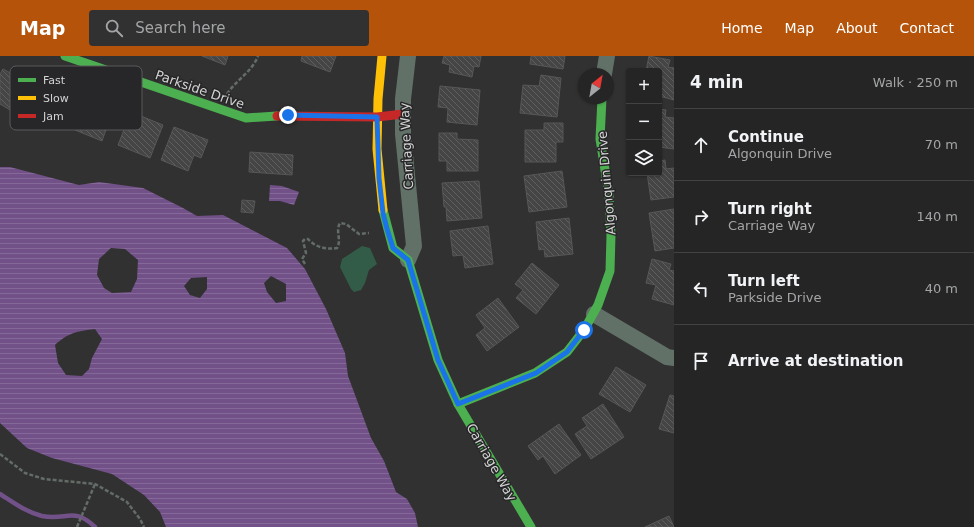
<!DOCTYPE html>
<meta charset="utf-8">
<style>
:root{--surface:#252525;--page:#313132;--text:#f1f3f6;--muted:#a3a5a7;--line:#424242;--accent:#b45309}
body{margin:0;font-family:"DejaVu Sans",sans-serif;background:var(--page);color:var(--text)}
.controls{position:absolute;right:12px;top:12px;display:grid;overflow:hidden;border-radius:4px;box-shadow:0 1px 3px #0004}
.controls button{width:36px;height:36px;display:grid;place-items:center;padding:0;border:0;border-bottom:1px solid var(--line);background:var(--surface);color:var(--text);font:20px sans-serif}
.compass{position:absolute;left:578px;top:12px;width:36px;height:36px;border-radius:50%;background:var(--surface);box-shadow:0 1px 3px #0004;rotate:31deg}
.stop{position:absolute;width:12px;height:12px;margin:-9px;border:3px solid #1a73e8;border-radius:50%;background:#fff}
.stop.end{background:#1a73e8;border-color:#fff;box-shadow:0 1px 4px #0008}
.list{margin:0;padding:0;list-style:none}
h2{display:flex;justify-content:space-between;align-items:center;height:52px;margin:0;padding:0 16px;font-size:17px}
h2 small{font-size:13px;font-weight:400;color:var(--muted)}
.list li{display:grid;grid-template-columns:26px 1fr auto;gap:12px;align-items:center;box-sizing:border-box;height:72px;padding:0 16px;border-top:1px solid var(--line)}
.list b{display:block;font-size:15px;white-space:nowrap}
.list p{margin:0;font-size:13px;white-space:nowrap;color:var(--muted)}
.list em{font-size:13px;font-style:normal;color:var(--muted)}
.icon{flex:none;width:22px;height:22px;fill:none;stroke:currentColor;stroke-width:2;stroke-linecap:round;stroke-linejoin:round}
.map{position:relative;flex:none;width:674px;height:471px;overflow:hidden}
header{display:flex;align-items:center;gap:24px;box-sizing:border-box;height:56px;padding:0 20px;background:var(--accent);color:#fff}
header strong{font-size:19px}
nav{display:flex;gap:22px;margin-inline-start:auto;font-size:14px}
.search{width:280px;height:36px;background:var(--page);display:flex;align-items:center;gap:10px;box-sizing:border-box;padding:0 14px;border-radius:4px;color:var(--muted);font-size:15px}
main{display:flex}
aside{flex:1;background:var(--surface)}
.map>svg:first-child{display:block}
</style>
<header>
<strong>Map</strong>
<div class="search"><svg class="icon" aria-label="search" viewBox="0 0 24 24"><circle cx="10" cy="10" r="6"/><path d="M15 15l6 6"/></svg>Search here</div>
<nav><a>Home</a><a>Map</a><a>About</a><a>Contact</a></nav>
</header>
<main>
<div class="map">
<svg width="674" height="471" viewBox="0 0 674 471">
<defs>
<pattern id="water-rules" width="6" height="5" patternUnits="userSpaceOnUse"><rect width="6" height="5" fill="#715188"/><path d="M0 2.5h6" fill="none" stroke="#846998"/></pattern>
<pattern id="building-back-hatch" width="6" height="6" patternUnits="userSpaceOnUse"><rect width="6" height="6" fill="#454545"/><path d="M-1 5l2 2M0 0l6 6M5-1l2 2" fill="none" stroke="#5f5f5f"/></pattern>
</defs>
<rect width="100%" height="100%" fill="#313131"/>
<polygon fill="#325c47" points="362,190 370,192 377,208 369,214 365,227 361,234 354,236 351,233 340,211 342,203"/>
<g fill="url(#water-rules)" fill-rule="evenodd">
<path d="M 0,111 L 10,111 L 79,129 L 99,126 L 143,132 L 183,152 L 197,160 L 223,159 L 287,192 L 305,213 L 326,253 L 345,297 L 348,320 L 371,382 L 384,405 L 396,436 L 407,443 L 415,457 L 418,471 L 166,471 L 160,456 L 144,439 L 112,418 L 52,402 L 27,392 L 0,367 ZM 111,192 L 125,193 L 138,204 L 137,223 L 131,236 L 112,237 L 104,232 L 97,219 L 99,203 ZM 271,220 L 286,228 L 286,245 L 276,247 L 267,236 L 264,227 ZM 207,221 L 207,233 L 200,242 L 190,239 L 184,230 L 191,222 ZM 95,273 L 102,283 L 92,302 L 89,313 L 82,320 L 66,319 L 58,307 L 55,289 C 68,277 77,275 95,273 Z"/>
<polygon points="270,129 282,130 299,136 294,149 280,145 269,145"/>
</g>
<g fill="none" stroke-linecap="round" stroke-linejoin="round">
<path stroke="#715188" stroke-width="4.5" d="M 0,438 C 14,447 26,456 42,460 C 67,465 73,450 95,471"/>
</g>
<g fill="url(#building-back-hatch)" stroke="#585758">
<polygon points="202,0 228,0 225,9"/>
<polygon points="302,0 336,0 330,16 301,5"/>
<polygon points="444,0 481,0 479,11 474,10 472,21 449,16 450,9 442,7"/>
<polygon points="531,0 565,0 563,13 530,8"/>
<polygon points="649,0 670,4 668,11 674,12 674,44 659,40 659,15 646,15"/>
<polygon points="3,13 33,29 17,58 0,48 0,18"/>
<polygon points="541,19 561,22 557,61 520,57 523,29 539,30"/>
<polygon points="440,30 480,34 477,69 447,66 448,52 438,51"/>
<polygon points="88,41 123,55 116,72 108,68 102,85 75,74"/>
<polygon points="659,53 666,54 665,61 674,62 674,93 659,91"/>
<polygon points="131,56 163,69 150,102 118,89"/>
<polygon points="544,67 563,67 563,86 556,86 556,106 525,106 525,74 544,74"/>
<polygon points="174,71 208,84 201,102 194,99 188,115 161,104"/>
<polygon points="439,77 457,77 457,83 478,84 478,115 447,115 447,105 439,105"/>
<polygon points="250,96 293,99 292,119 249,116"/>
<polygon points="665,104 666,113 674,112 674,141 651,144 647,117 659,117 659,105"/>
<polygon points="562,115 567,151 529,156 524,120"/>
<polygon points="479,125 482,162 447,165 446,151 444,151 442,127"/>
<polygon points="242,144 255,145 253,157 241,156"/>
<polygon points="674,153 674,192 655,195 649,157"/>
<polygon points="569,162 573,198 545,201 544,193 539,194 536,166"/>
<polygon points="488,170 493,208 465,212 463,199 453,200 450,175"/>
<polygon points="652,203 671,208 669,214 674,215 674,249 652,243 656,229 646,227"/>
<polygon points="532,207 559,229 536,258 516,242 523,234 515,228"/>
<polygon points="498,242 519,271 487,295 476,279 485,272 476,259"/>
<polygon points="616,311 646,329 630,356 599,338"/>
<polygon points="670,339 674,340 674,377 659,373"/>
<polygon points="603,348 624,381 591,403 575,378 587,370 582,362"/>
<polygon points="559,368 581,399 555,418 543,400 538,404 528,390"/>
<polygon points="669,460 674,471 645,471"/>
</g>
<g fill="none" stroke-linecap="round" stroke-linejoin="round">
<g stroke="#636c67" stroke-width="2.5" stroke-dasharray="4 2" stroke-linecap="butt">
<path d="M 227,38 C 236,24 252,16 258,0"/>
<path d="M 305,208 L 302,203 L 306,197 L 303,185 L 305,183 L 308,183 C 315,191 326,194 337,192 C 342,184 335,175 340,167 L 346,168 L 359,178 L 369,177"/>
<polyline points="0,398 25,417 44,423 95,428 127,446 140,463 144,471"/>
<polyline points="77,471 95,428"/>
</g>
<g stroke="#617168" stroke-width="16">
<polyline points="408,0 403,43 403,78 414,190 408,204"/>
<polyline points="604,18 607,0"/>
<polyline points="594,258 667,301 674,302"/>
</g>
<g stroke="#4caf50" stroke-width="9">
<polyline points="65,0 246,62 277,60"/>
<polyline points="383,154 393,192 408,204 438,304 458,348 531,471"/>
<polyline points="458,348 535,317 567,296 584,274 598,249 610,215 611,179 609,139 600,83 602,42"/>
</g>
<polyline stroke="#ffc107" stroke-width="9" points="382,0 378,43 377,93 383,154"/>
<polyline stroke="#c62828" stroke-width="9" points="277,60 377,61 403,58"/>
</g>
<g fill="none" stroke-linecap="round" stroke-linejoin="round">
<polyline stroke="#1a73e8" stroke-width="5" points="288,59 377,61 379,122 383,157 387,173 393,192 408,204 438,304 458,348 536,317 567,296 584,274"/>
</g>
<g text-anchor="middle" stroke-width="3" stroke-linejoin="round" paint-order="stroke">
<g font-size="13" fill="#d3d3d4" stroke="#272628">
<text transform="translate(200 33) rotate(19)" y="5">Parkside Drive</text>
<text transform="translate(406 90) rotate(-93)" y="5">Carriage Way</text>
<text transform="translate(606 127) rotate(-95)" y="5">Algonquin Drive</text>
<text transform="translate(492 406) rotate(60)" y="5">Carriage Way</text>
</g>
</g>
<rect x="10" y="10" width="132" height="64" rx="6" fill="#272628" stroke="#5b5a5c" stroke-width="1"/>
<rect x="18" y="22" width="18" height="4" fill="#4caf50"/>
<rect x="18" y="40" width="18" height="4" fill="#ffc107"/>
<rect x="18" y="58" width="18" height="4" fill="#c62828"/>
<g font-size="11" fill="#d3d3d4">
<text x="43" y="28">Fast</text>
<text x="43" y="46">Slow</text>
<text x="43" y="64">Jam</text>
</g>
</svg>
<div class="controls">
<button>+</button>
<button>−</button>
<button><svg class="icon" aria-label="layers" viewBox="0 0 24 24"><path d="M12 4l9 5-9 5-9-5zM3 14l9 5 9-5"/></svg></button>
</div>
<svg class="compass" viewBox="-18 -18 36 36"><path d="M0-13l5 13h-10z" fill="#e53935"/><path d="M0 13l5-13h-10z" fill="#a3a5a7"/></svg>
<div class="stop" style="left:584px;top:274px"></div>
<div class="stop end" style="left:288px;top:59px"></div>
</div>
<aside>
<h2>4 min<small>Walk · 250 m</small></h2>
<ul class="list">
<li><svg class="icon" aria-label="ahead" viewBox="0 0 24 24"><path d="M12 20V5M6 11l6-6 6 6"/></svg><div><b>Continue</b><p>Algonquin Drive</p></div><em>70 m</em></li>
<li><svg class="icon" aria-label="right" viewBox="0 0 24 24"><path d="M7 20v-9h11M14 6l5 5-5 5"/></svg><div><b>Turn right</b><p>Carriage Way</p></div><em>140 m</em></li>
<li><svg class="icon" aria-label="left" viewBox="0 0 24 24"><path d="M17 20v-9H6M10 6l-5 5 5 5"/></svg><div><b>Turn left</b><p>Parkside Drive</p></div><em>40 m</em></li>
<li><svg class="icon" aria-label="arrive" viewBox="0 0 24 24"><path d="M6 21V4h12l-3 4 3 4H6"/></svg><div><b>Arrive at destination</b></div></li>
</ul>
</aside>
</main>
